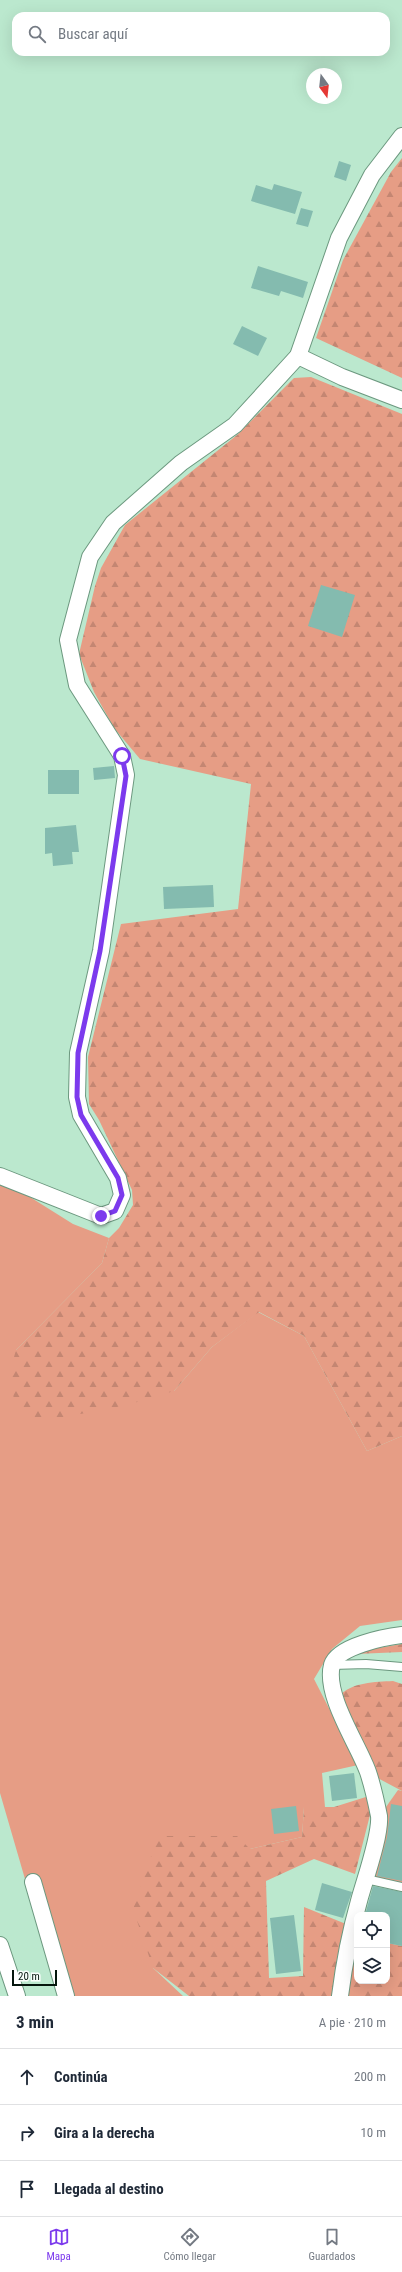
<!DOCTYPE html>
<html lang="es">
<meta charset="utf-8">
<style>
:root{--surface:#fff;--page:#f2f2f3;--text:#1f2937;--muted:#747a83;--line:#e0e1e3;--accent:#7c3aed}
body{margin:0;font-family:"Roboto Condensed",sans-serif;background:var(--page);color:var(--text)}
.controls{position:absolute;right:12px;bottom:12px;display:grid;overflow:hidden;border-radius:8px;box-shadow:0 4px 16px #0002}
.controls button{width:36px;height:36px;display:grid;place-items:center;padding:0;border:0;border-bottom:1px solid var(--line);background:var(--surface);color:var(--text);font:20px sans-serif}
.compass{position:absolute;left:306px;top:68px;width:36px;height:36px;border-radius:50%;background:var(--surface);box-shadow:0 4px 16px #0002;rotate:165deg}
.scale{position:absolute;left:12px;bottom:10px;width:45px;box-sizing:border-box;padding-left:4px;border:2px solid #05160d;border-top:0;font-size:11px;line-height:14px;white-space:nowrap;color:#05160d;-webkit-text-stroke:3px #f9fefb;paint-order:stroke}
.stop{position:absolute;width:12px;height:12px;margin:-9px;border:3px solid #7c3aed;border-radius:50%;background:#fff}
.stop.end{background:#7c3aed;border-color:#fff;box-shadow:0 1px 4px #0008}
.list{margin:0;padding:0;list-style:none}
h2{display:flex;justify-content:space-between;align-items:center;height:52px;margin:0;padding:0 16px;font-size:17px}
h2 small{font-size:13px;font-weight:400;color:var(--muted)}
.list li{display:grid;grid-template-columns:26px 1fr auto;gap:12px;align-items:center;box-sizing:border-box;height:56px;padding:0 16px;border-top:1px solid var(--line)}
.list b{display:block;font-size:15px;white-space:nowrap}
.list em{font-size:13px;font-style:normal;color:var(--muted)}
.icon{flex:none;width:22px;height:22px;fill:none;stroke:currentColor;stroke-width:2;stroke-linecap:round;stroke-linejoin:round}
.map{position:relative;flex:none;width:402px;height:1996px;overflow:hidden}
.search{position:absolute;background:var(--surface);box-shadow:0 4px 16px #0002;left:12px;right:12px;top:12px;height:44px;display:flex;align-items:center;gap:10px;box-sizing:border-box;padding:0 14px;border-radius:12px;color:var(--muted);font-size:15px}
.sheet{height:220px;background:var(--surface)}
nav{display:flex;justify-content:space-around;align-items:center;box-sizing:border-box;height:56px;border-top:1px solid var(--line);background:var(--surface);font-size:11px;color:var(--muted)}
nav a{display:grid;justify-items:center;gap:2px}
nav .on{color:var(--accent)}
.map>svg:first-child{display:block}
</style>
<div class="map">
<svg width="402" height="1996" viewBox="0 0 402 1996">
<defs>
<pattern id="forest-firs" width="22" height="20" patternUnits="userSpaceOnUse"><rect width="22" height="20" fill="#e69d85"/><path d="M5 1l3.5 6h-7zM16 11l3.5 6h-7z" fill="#c48672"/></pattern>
</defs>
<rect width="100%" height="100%" fill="#bbe8ce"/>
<g fill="#e69d85">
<polygon points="0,1182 6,1182 73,1224 109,1238 102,1263 16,1350 174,1391 212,1347 258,1312 304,1336 367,1451 402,1436 402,1620 360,1626 332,1649 314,1679 358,1765 322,1773 325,1807 304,1807 302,1837 250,1849 153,1968 183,1996 59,1996 0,1793"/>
<polygon points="398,1790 402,1791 402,1890 371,1882 386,1807"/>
</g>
<g fill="url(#forest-firs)">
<polygon points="402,158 402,378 316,338 343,260 391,172"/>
<polygon points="311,377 402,414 402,1436 367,1451 304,1336 259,1312 212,1347 174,1391 127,1405 44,1421 15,1408 10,1371 16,1350 102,1263 109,1238 119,1228 133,1205 132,1190 99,1120 89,1104 88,1057 121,924 238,909 251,784 140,759 114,728 94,692 79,654 95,586 101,568 125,525 237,435 294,378"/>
<polygon points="402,1644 402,1652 356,1654 360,1651"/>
<path d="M 393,1681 L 402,1684 L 402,1791 L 372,1775 L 339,1696 C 352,1682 375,1682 393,1681 Z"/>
<polygon points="369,1796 370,1815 355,1874 314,1859 266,1881 269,1978 303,1976 304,1907 346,1924 337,1958 334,1996 189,1996 153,1968 133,1909 158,1836 237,1836 250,1849 302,1837 304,1807 334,1807"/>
<polygon points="387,1943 402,1946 402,1996 346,1996 350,1964 357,1947 357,1981 387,1981"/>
</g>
<g fill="#84bbaf">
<polygon points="339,161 351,165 346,181 334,177"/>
<polygon points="274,184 302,192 295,214 251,201 256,185 272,190"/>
<polygon points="301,208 313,211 308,227 296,224"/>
<polygon points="258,266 308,282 303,298 281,291 279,296 251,288"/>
<polygon points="242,326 267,338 258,356 233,344"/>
<polygon points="321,585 355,595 342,637 308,626"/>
<polygon points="114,766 115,778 94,780 93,768"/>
<rect x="48" y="770" width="31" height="24"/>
<polygon points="76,825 79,852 72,852 73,864 53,866 52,853 45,854 45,828"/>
<polygon points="213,885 214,907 164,909 163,887"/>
<polygon points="354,1773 357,1798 332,1801 329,1776"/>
<polygon points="391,1804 402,1806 402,1881 377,1876 387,1837"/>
<polygon points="296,1806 299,1831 274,1834 271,1809"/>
<polygon points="322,1883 352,1892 343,1918 315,1910"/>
<polygon points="373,1886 402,1892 402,1946 387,1943 387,1915 365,1915"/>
<polygon points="294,1915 301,1971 276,1974 270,1918"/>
</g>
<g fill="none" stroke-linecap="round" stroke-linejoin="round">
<defs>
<g id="service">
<polyline points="332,1665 366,1664 402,1667"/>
<polyline points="366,1879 402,1887"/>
</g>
<g id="minor">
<polyline points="298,356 342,377 402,400"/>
<polyline points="0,1176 101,1216 115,1211 122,1195 118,1178 81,1115 77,1097 78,1053 101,951 126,775 122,756 77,685 68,640 90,557 113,523 181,463 235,425 298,356 339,238 372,175 402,136"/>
<polyline points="33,1882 66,1996"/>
<polyline points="0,1945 17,1996"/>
<path d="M 340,1996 C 344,1964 350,1933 359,1901 C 364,1882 381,1835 379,1816 C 376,1801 373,1787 368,1772 C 358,1744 324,1695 332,1665 C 338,1646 385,1637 402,1635"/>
</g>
</defs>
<use href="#service" stroke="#6c987f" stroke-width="10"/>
<use href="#minor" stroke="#6c987f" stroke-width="18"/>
<use href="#service" stroke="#fff" stroke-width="8"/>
<use href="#minor" stroke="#fff" stroke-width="16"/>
</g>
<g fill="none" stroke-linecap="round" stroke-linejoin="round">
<polyline stroke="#7c3aed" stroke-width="5" points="101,1216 115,1211 122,1195 118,1178 81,1115 77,1097 78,1053 100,951 126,776 122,756"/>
</g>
</svg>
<div class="controls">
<button><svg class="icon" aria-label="locate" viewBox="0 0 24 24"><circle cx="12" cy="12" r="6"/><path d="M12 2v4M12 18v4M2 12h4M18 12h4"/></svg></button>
<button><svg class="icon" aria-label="layers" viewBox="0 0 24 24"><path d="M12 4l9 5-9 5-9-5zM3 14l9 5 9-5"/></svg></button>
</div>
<svg class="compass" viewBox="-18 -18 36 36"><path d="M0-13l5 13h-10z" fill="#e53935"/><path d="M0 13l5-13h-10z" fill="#747a83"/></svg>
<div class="scale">20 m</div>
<div class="stop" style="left:122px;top:756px"></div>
<div class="stop end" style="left:101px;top:1216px"></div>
<div class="search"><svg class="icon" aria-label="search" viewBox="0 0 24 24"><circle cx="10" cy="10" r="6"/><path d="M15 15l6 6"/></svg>Buscar aquí</div>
</div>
<section class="sheet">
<h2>3 min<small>A pie · 210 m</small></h2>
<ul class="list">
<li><svg class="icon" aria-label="ahead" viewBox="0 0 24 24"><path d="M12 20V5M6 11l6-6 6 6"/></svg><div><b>Continúa</b></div><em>200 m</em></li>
<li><svg class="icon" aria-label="right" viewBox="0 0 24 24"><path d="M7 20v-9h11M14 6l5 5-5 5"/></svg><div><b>Gira a la derecha</b></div><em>10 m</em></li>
<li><svg class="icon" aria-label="arrive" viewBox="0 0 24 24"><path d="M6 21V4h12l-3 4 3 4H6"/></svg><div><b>Llegada al destino</b></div></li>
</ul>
</section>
<nav>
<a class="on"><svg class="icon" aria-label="map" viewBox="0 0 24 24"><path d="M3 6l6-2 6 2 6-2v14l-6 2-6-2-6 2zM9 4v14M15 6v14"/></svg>Mapa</a>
<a><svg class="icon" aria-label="directions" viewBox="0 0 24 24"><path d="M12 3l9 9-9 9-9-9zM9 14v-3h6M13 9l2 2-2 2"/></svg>Cómo llegar</a>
<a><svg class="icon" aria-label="saved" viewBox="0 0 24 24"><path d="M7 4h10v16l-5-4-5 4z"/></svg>Guardados</a>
</nav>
